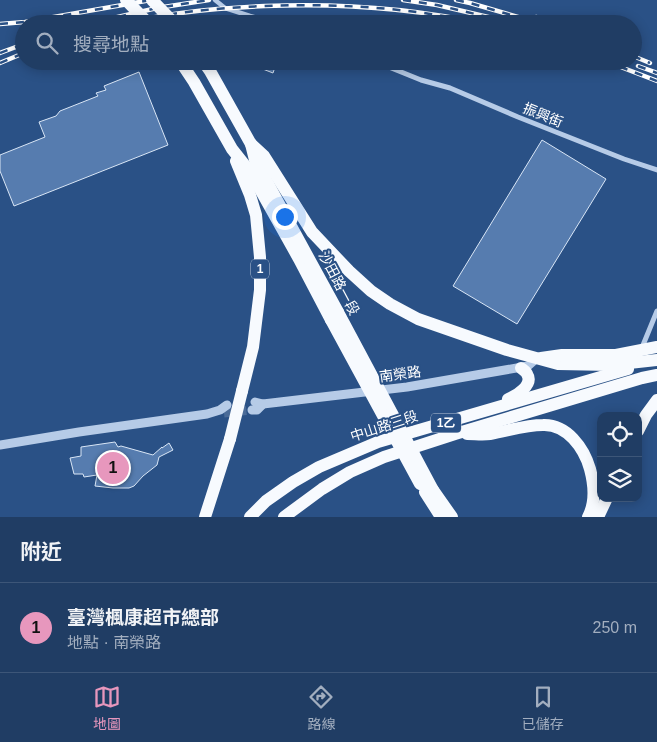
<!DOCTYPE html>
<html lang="zh-TW">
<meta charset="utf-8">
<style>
:root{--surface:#203d64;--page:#2d486d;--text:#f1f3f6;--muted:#a2aebf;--line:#3d5678;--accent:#e797bd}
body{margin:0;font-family:Helvetica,"Noto Sans TC",sans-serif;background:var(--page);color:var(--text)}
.controls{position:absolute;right:15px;bottom:15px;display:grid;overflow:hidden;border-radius:10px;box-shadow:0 2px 12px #0003}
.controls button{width:45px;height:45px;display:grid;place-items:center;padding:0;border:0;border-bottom:1px solid var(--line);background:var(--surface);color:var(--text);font:25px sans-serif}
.you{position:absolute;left:284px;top:216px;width:18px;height:18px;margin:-12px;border:4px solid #fff;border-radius:50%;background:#1a73e8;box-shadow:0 0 0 8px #1a73e833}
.badge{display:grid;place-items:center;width:32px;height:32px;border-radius:50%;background:var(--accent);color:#111;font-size:16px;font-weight:700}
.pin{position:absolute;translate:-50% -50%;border:2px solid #fff;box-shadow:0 1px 5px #0006}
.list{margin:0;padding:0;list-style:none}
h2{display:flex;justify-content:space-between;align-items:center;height:65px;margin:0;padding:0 20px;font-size:21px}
h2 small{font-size:16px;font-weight:400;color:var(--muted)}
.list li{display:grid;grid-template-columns:32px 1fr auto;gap:15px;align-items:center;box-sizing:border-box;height:90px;padding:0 20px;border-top:1px solid var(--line)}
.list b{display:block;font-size:19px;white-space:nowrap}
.list p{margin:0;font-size:16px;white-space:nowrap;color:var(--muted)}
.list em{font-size:16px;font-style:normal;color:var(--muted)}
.icon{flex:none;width:28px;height:28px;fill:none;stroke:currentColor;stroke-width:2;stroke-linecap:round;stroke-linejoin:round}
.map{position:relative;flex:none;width:657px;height:517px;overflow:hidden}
.search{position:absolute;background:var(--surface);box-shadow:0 2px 12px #0003;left:15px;right:15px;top:15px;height:55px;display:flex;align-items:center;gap:12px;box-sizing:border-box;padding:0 18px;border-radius:28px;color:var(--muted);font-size:19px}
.sheet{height:155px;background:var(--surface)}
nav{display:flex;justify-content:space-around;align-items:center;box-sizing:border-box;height:70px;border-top:1px solid var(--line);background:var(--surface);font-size:14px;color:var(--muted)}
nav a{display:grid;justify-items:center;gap:2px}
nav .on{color:var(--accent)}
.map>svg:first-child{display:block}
</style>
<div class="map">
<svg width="657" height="517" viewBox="0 0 657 517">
<rect width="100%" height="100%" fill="#2a5186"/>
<g fill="#567caf" stroke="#d9e6f6">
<polygon points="242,61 277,61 273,73"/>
<polygon points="139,72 168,145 14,206 0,171 0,155 45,137 39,122 56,116 60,111 98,96 96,93 106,90 104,86"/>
<polygon points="542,140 606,179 517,324 453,286"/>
<polygon points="115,442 118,447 121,446 153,455 162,447 162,448 169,443 173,450 159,457 157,465 143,476 134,486 129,488 113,488 95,486 97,475 84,477 83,474 74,474 70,458 81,456 81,447"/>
</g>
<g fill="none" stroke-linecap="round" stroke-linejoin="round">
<polyline stroke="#4a6b98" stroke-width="9" stroke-dasharray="9 4.5" stroke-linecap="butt" points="224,413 252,410"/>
<polyline stroke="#b6cbe7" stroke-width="4.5" points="215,0 225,8 250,16 279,24"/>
<g stroke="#b6cbe7" stroke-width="5">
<polyline points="374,61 421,80 450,88 518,117 624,159 657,170"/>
<polyline points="641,350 657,311"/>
</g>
<g stroke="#b6cbe7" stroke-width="9">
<polyline points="255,402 263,404 407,387 528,366 537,358"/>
<polyline points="252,410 257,410 263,404"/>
<polyline points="0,445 79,432 207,414 220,410 227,405"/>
</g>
<g stroke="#f7fafe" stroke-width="12">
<polyline points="180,61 194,82 232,149 251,173 299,259 331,320"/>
<polyline points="203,61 210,71 251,144 255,160 338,312"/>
<polyline points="251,144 264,156 312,232 349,271 371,291 390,304 418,319 507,350 558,364 611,365 657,360"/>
<polyline points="236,161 250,195 256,215 260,257 260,290 253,347 242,391"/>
<polyline points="541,358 562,355 616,355 657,347"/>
<path d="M 508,399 C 516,396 534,385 527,374 C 527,372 522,369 521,368"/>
<polyline points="638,431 646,415 657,400"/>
<path d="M 467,434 C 475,434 483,435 490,434 C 508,431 525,425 543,425 C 567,424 584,448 590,469 C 594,484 596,502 588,517"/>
<polyline points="433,490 452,517"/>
<polyline points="425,492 441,517"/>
<polyline points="205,517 230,439"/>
<polyline points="250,517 266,501 293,482 319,467 378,442 628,369"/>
<polyline points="284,517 322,489 350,472 384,457 455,434 642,378 657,375"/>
<polyline points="598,517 607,498"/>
</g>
<defs>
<g id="rail">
<polyline points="403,0 437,5 518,24"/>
<polyline points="456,0 470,3 542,24"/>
<polyline points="536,17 558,24"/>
<polyline points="0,24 25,22 151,0"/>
<polyline points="87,24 157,8 209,0"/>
<path d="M 122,24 C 169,12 217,8 265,6 C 339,3 413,8 485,24"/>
<polyline points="0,53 24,44"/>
<polyline points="633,56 650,63"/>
<polyline points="605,61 657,81"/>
<polyline points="0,63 24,53"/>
<polyline points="638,66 657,73"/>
</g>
</defs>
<use href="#rail" stroke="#fff" stroke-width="4.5"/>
<use href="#rail" stroke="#2a5186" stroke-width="2.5" stroke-dasharray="8" stroke-linecap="butt"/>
<g stroke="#f7fafe" stroke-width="12">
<polyline points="126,0 149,24"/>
<polyline points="152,0 175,24"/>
<polyline points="338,312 433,490"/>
<polyline points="331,320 420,484"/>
<polyline points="230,439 242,391"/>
</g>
</g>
<g text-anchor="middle" stroke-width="4" stroke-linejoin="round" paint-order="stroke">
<g fill="#2a5186" stroke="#bfcbdb" stroke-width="1">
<rect x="251" y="259.5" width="18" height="19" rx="4"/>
<rect x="431" y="413.5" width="30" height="19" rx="4"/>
</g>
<g font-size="12" font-weight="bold" fill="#fff">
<text x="260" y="273">1</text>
<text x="446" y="427">1乙</text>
</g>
<g font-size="14" fill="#fff" stroke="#2a5186">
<text transform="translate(543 115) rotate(22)" y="5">振興街</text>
<text transform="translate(339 283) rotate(62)" y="5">沙田路一段</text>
<text transform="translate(400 374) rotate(-8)" y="5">南榮路</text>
<text transform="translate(384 426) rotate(-18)" y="5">中山路三段</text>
</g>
</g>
</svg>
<div class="controls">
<button><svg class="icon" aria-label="locate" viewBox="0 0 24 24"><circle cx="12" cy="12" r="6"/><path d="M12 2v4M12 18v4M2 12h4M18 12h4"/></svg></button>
<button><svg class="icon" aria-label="layers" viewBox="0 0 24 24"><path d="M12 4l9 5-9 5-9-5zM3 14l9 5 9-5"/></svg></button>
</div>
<div class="you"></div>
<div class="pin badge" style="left:113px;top:468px">1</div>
<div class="search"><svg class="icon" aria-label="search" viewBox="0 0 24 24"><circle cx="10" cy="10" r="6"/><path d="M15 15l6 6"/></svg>搜尋地點</div>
</div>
<section class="sheet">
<h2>附近<small></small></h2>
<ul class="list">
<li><span class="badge">1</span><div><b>臺灣楓康超市總部</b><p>地點 · 南榮路</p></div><em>250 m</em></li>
</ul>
</section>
<nav>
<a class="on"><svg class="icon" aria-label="map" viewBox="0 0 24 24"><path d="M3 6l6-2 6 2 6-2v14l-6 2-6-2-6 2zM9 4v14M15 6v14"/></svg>地圖</a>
<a><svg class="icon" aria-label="directions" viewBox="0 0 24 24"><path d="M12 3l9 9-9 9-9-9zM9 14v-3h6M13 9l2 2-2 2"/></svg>路線</a>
<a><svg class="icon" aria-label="saved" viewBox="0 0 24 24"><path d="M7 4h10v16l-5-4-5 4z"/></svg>已儲存</a>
</nav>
